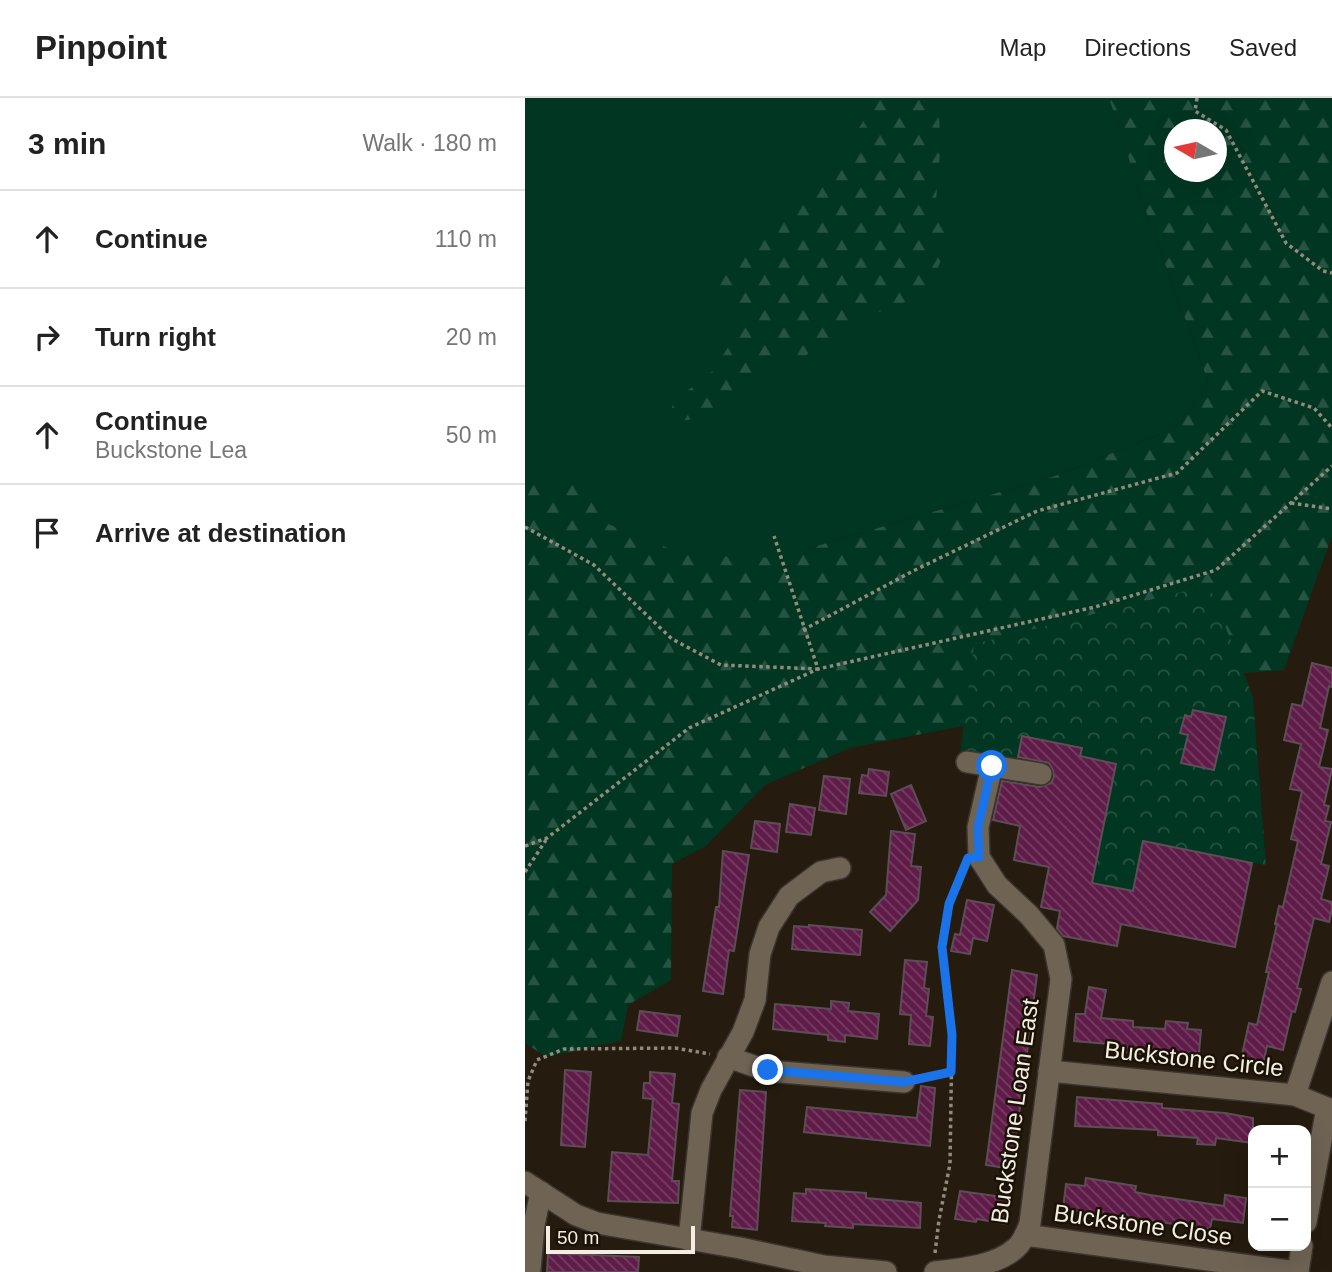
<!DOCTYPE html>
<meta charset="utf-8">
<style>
:root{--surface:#fff;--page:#f2f2f2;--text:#222;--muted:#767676;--line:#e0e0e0}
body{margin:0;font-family:Helvetica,sans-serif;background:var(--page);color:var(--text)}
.controls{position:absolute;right:21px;bottom:21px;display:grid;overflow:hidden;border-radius:14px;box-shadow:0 7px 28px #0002}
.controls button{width:63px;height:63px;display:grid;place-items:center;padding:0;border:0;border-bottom:2px solid var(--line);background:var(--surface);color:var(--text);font:35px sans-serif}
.compass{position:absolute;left:639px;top:21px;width:63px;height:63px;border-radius:50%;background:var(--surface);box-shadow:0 7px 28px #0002;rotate:279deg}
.scale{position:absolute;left:21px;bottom:18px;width:149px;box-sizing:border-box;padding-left:7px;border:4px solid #f4ede4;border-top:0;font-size:19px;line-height:24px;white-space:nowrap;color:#f4ede4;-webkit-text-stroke:5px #1b1206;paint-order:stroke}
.stop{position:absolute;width:21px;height:21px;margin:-16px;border:5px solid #1a73e8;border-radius:50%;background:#fff}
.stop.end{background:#1a73e8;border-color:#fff;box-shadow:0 2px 7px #0008}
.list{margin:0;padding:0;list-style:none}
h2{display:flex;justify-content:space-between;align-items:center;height:91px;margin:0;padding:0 28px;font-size:30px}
h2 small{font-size:23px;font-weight:400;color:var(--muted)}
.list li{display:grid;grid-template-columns:46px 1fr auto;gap:21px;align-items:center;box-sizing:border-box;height:98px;padding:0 28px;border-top:2px solid var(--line)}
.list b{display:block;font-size:26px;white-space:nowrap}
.list p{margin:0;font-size:23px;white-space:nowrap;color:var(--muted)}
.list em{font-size:23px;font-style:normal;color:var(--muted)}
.icon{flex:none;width:38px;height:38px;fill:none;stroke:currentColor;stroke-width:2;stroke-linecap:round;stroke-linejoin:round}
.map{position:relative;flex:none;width:807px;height:1174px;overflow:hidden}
header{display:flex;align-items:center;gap:42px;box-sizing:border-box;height:98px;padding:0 35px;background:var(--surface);border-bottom:2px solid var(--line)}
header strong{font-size:33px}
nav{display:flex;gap:38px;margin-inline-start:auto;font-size:24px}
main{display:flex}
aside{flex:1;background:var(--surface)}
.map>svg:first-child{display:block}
</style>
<header>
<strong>Pinpoint</strong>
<nav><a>Map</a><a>Directions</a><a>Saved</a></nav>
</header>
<main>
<aside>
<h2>3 min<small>Walk · 180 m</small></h2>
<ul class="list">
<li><svg class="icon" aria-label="ahead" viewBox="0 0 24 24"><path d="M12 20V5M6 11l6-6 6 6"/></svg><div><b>Continue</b></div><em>110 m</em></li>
<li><svg class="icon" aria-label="right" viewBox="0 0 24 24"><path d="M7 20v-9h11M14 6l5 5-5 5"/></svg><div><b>Turn right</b></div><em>20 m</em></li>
<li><svg class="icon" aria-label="ahead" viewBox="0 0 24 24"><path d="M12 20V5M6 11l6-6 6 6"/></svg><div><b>Continue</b><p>Buckstone Lea</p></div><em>50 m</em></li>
<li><svg class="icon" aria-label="arrive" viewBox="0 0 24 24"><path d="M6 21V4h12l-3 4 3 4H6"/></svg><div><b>Arrive at destination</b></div></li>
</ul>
</aside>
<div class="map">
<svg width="807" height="1174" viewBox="0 0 807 1174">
<defs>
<pattern id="forest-firs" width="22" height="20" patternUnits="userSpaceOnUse" patternTransform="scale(1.75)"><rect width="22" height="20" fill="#003622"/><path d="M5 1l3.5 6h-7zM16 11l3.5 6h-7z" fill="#265342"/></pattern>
<pattern id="park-crowns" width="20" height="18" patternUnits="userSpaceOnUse" patternTransform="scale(1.75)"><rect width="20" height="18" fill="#003622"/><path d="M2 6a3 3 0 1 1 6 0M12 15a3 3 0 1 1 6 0" fill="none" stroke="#265342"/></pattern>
<pattern id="building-back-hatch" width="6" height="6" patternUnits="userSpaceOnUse" patternTransform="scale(1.75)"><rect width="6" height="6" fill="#5f1c49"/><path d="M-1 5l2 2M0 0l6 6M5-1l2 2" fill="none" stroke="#773d63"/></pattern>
</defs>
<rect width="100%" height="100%" fill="#251b0e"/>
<polygon fill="#003622" points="0,0 584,0 623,119 684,286 650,330 530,378 251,460 0,603"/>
<g fill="url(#forest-firs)" fill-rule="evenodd">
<path d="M 356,0 L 414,0 L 415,54 L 411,103 C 430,128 418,177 394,196 C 382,205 363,210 349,216 C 324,228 302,241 280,258 L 250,255 C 235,275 180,328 154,322 C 151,321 148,318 145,316 L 149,303 L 189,272 L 213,233 L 207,213 L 194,208 L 192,191 L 198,174 L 254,125 L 306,73 L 341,19 Z"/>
<path d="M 584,0 L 807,0 L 807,438 L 759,572 L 705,576 L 325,650 L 240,687 L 181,748 L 147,766 L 146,882 L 103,907 L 96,943 L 21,959 L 0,945 L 0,383 L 37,381 L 70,399 L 83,426 L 148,452 L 191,458 L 251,460 L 530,378 L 650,330 L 684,286 L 623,119 ZM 650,32 L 692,32 L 692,74 L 650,74 Z"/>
</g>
<polygon fill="url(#park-crowns)" points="684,487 728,599 741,767 619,743 608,793 567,785 591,666 555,658 557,651 497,638 491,665 435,655 449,546"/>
<g fill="url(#building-back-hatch)" stroke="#5e4d57" stroke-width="2">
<polygon points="787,565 807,570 807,589 804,588 795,630 803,632 794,669 807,671 799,707 804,708 800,723 806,724 796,766 804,768 796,801 807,804 807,811 804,824 789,820 772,890 776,891 770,914 767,913 758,952 742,948 738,966 716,961 724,925 732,927 744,874 741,874 752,826 750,826 754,808 758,809 773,743 766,741 777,693 765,691 776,646 759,642 767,606 777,608"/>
<polygon points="668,612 701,619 689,672 656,665 663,637 655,635 660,617 666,619"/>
<polygon points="497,638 557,650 555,658 591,666 567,785 608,793 618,743 727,765 710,849 596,826 592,848 538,838 532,830 535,813 516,809 524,769 489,762 495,728 468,722 477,683 515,689 526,685 529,679 528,672 524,665 493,659"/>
<polygon points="344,671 364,674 361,698 334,695 337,677 343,678"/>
<polygon points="299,678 325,681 321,716 294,712"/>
<polygon points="386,687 401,723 381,732 366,696"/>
<polygon points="265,706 290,710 286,737 261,734"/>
<polygon points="230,723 255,726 252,754 226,750"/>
<polygon points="366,733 390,736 386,768 396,769 393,802 365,833 345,814 361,797"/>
<polygon points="198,753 224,757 209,853 204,852 198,896 178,893 191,809 194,809"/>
<polygon points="442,802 469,807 462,843 448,840 445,856 426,853 430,836 435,837"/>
<polygon points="284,827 337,832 335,857 267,851 269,828 284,829"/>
<polygon points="380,862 402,864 399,890 404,891 401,918 408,919 405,948 384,946 386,917 375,916"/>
<polygon points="487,872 512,877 487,1071 461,1067"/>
<polygon points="564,889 581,892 576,920 608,923 608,929 640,931 641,923 663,925 662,931 676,932 674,955 653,954 652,959 595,954 596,947 549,943 551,916 560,916"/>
<polygon points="306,903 324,905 323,913 354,916 352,941 320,937 320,944 303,942 303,937 248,931 250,906 306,911"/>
<polygon points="115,913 155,918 152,938 112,932"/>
<polygon points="40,972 66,974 60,1049 36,1047"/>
<polygon points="125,974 150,976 147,1005 154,1006 147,1083 154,1083 153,1105 83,1103 87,1054 123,1057 128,1001 118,1000 119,985 125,985"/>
<polygon points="396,988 410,990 405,1048 279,1034 282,1009 392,1020"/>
<polygon points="215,992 241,994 232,1132 207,1129 208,1118 205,1118"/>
<polygon points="552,999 637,1006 637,1010 700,1015 728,1020 728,1045 691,1040 690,1047 672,1046 673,1040 633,1037 633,1032 550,1028"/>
<polygon points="561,1080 611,1088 610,1094 625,1097 699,1108 700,1097 721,1100 718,1125 687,1121 685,1131 538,1111 541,1086 560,1088"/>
<polygon points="281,1091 341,1095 341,1100 396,1105 395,1130 328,1126 328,1130 300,1128 301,1125 267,1123 269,1095 281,1096"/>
<polygon points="435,1093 485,1100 481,1126 452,1121 451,1124 430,1121"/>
<polygon points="23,1155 114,1159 113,1174 22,1174"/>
</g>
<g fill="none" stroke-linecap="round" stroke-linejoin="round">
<defs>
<g id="minor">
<polyline points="442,664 516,676"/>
<polyline points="203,959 243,973 379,984"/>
<polyline points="524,973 770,997 807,1012"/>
<polyline points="770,997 807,884"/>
<polyline points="0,1084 51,1117 72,1125 215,1150 299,1168 361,1174"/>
<polyline points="781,1124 802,1010"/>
<polyline points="500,1137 771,1174"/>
<polyline points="164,1142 177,1015 186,992 218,934 230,902 235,856 244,829 264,798 296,774 315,770"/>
<polyline points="5,1172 9,1127 16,1094"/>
<path d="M 410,1174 C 436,1171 471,1168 491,1150 C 498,1144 502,1134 505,1125 L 536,881 L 529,847 L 504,817 L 472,787 L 454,759 L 453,729 L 467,668"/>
<polyline points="773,1174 777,1148"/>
</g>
</defs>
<use href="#minor" stroke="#3c342e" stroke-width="24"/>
<g stroke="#928a7f" stroke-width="3.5" stroke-dasharray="3.5 3.5" stroke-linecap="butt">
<polyline points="672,0 670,13 701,32 761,145 798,173 807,175"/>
<polyline points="766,405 807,411"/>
<polyline points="0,429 69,467 147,541 196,567 293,571 249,438"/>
<polyline points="278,532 388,473 512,413 652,375 737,293 789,310 807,330"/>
<polyline points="0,748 22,740 164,630 293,571 570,509 691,472 807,368"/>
<polyline points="0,774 21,742"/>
<polyline points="398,980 425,974"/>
<polyline points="0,1023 3,983 12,962 39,951 150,950 185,956"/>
<polyline points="410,1155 414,1122 425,1066 427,937 417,849 424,806 438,772"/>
</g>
<use href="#minor" stroke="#6f6354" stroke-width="21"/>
</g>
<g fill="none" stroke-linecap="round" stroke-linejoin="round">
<polyline stroke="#1a73e8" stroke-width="9" points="243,972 379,984 426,974 427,937 417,849 424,806 443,760 454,759 453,729 467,668"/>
</g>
<g text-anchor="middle" stroke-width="5" stroke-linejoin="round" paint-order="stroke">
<g font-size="24" fill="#f4ede4" stroke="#1b1206">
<text transform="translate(669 961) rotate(6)" y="8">Buckstone Circle</text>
<text transform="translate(490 1013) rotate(-82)" y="8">Buckstone Loan East</text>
<text transform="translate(618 1127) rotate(8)" y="8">Buckstone Close</text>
</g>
</g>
</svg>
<div class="controls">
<button>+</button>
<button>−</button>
</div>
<svg class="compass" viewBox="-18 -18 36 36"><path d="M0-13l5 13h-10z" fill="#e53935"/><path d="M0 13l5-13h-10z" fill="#767676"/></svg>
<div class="scale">50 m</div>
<div class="stop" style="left:467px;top:668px"></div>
<div class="stop end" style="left:243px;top:972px"></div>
</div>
</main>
